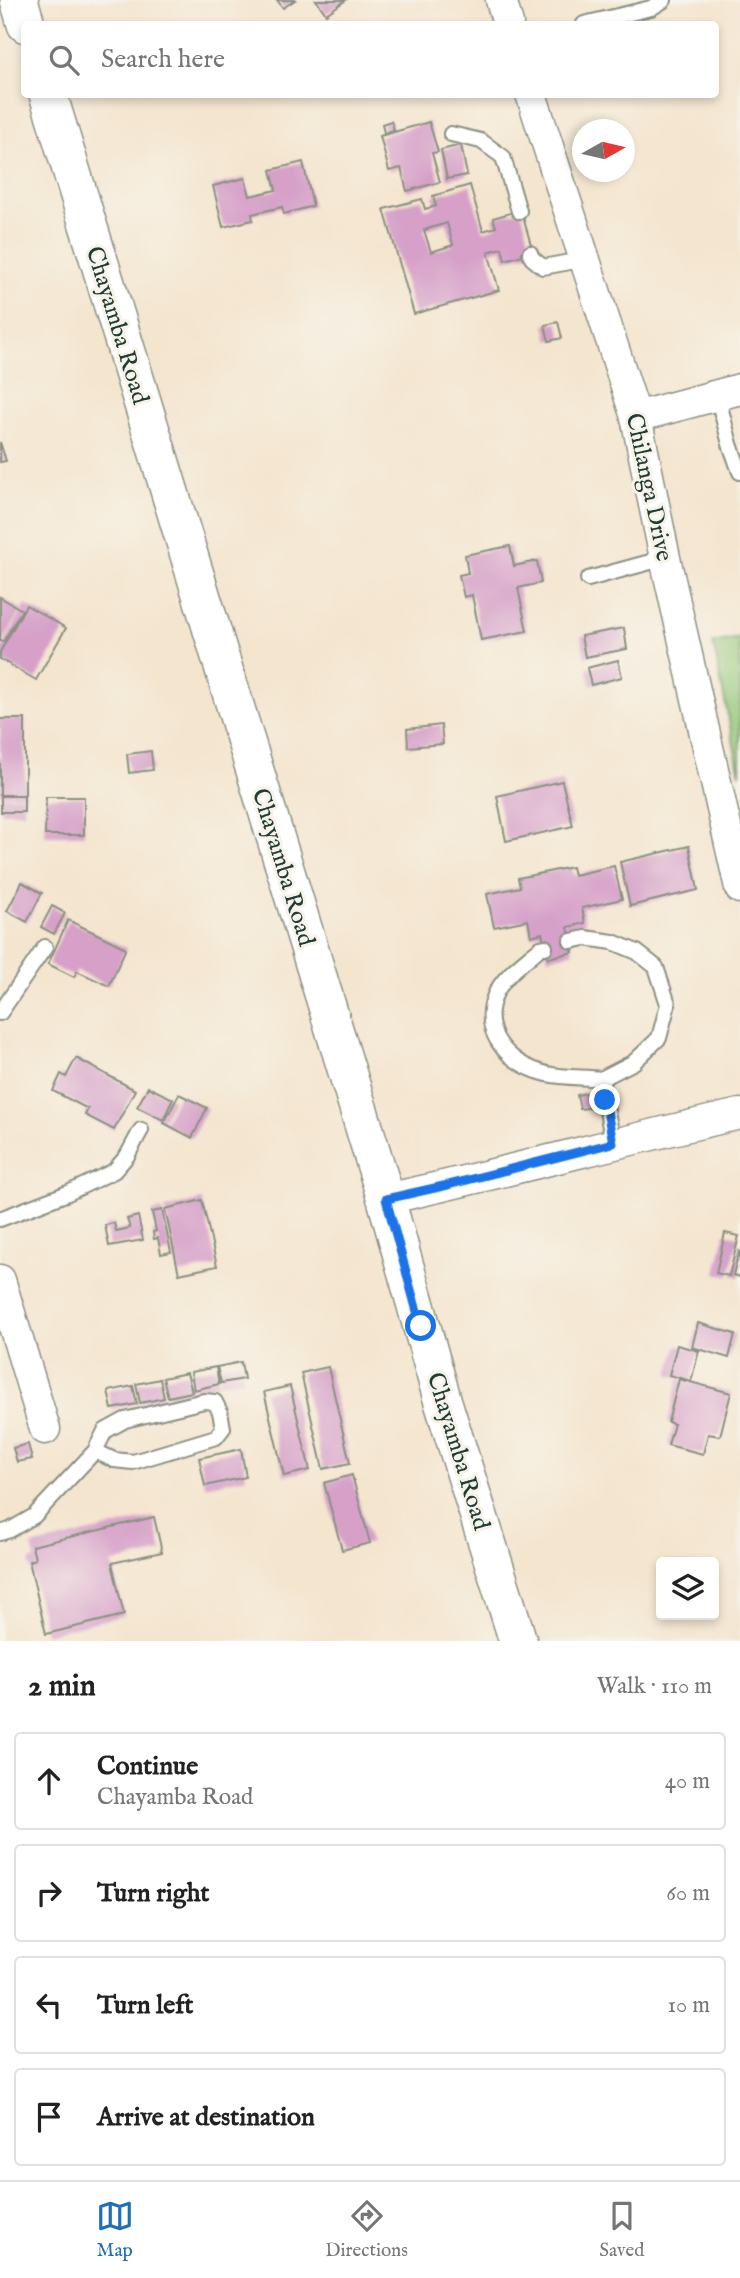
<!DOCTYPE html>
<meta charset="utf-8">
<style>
:root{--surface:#fff;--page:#f6f6f6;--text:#222;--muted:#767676;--line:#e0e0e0;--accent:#1f6fb2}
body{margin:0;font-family:"IM FELL English",serif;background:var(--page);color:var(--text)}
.controls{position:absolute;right:21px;bottom:21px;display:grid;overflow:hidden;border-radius:7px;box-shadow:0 4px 10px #0003}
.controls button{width:63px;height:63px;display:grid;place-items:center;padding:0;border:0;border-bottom:2px solid var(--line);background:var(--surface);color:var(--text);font:35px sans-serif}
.compass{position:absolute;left:572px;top:119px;width:63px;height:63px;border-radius:50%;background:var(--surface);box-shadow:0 4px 10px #0003;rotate:82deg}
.stop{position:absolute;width:21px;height:21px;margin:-16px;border:5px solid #1a73e8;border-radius:50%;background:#fff}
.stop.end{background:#1a73e8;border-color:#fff;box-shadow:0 2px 7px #0008}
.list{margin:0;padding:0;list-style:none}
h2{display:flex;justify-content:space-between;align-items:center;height:91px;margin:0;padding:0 28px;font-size:30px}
h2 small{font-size:23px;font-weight:400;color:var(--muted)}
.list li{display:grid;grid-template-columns:46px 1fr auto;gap:21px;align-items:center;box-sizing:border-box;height:98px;margin:0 14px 14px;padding:0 14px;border:2px solid var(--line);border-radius:7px}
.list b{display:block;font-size:26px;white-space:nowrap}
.list p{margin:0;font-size:23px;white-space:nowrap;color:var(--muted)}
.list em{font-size:23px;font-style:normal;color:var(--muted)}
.icon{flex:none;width:38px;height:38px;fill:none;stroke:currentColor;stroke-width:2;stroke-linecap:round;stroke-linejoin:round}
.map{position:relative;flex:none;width:740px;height:1641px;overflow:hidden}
.search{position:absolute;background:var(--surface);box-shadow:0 4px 10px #0003;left:21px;right:21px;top:21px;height:77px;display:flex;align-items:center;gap:18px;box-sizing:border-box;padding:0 24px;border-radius:7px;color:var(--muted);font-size:26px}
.sheet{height:539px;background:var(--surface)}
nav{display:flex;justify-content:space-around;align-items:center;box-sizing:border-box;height:98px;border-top:2px solid var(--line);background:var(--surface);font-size:19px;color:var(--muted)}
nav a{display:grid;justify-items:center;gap:4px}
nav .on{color:var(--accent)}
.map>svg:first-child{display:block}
</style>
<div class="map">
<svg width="740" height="1641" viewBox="0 0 740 1641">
<rect width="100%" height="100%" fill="#f7f3e8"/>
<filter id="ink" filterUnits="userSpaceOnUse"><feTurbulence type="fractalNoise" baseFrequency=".0143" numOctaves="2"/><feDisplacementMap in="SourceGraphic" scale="14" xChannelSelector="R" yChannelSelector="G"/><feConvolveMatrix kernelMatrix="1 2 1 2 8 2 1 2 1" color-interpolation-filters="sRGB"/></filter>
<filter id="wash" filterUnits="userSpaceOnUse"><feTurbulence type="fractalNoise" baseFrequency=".00686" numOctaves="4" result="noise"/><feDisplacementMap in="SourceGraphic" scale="28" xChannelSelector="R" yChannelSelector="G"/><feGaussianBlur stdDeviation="1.57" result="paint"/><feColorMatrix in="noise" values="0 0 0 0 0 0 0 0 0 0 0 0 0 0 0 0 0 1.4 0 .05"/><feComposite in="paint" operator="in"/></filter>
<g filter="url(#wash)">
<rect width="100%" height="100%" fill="#f4e5cf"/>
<polygon fill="#93c677" stroke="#598256" stroke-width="2" points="740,638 740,774 713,643"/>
<g id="blocks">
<g fill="#d6a0c9" fill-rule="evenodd">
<polygon points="277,0 295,0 283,8"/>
<polygon points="316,0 346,0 326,14"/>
<polygon points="391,121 394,130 384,133 382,124"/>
<polygon points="429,122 438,152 432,153 440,182 407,191 401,168 389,171 380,136"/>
<polygon points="461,145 467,175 447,179 441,150"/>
<polygon points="303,162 313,206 284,214 282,207 252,214 253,220 223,227 213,186 245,178 250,196 276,190 271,170"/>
<path d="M 470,185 L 483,231 L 496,227 L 493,218 L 521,210 L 533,252 L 505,260 L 502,248 L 488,252 L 499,290 L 414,314 L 384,209 L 422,199 L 425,209 L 436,206 L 433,196 ZM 447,223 L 453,245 L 431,252 L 424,230 Z"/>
<polygon points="558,322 562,338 549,341 545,325"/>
<polygon points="0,442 6,461 0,462"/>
<polygon points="510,546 514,566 537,561 541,583 518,588 527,631 481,640 472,595 464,597 459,575 468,573 465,555"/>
<polygon points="0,597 22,610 3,642 0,641"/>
<polygon points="26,605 66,628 36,680 0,659 0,652"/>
<polygon points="624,628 627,649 585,657 581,636"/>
<polygon points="618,660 622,677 591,685 587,668"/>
<rect x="0" y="719" width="25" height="76"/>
<polygon points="441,725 443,744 408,747 407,729"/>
<polygon points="151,751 153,770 129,773 127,754"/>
<polygon points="562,781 573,826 506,841 497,796"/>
<rect x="1" y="796" width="23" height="16"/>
<polygon points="46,797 84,797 84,835 45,835"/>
<polygon points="689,846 698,890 630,906 620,862"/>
<polygon points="614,866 622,899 582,908 585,923 568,927 573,952 548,958 542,933 531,936 528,920 494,927 487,894 520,887 518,878 572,867 574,875"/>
<polygon points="22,882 42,893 27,922 7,911"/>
<polygon points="52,906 65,913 54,934 41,927"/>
<polygon points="68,920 126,948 109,986 77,971 74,977 48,964"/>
<polygon points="76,1058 135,1090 114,1130 85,1115 88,1109 53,1091 61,1074 66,1077"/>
<polygon points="148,1087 173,1099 163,1120 137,1107"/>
<polygon points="586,1093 589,1108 580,1109 577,1095"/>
<polygon points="179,1094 207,1108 192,1138 164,1123"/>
<polygon points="202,1200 217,1266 179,1274 165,1209"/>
<polygon points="162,1210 171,1252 161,1254 158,1238 154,1239 153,1232 156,1231 152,1212"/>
<polygon points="138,1216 143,1240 109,1246 105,1225 114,1223 116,1231 130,1228 127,1219"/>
<polygon points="725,1233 739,1236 729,1276 716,1273"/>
<polygon points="739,1251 740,1252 740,1277 733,1275"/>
<polygon points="698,1323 735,1334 729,1358 692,1347"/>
<polygon points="677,1345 699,1351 691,1381 669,1375"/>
<polygon points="241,1362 244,1379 221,1383 217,1367"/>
<polygon points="216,1367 219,1384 194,1390 191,1372"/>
<polygon points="328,1367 350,1463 323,1469 301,1373"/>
<polygon points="187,1373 192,1392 168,1397 163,1378"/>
<polygon points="160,1379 164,1398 140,1403 136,1384"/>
<polygon points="679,1379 731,1393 720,1436 708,1434 703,1454 668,1445 674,1424 668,1422"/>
<polygon points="133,1386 137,1404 112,1409 108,1391"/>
<polygon points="290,1386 310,1470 284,1476 264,1392"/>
<polygon points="28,1444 32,1459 17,1462 13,1448"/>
<polygon points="241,1449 246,1477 205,1486 199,1458"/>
<polygon points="352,1475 370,1543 342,1550 324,1483"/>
<polygon points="154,1517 162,1552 112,1563 124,1615 46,1634 29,1561 35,1559 32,1546"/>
</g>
</g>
</g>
<g filter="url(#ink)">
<use href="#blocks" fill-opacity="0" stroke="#8a9182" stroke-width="2"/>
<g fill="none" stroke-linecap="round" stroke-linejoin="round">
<defs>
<g id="service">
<polyline points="584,24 651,8 664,0"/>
<polyline points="451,134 481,141 503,157 519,211"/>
<polyline points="530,253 532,258 543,267 586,259"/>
<polyline points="717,395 730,444 740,472"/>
<polyline points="588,579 665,558"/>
<polyline points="571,941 585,938 613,942 637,952 656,967 668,1004 659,1038 634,1062 601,1079 613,1143"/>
<path d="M 545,947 L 540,948 C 525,961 503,976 495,995 C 479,1034 510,1065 547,1074 C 564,1078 584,1077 601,1079"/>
<polyline points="0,1013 45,947"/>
<polyline points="0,1219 68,1193 114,1171 127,1156 141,1130"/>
<polyline points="0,1533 10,1530 34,1516 95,1451 105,1431 125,1420 204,1401 215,1402 220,1412 223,1428 216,1437 133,1462 114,1460 95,1451"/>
</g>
<g id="minor">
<polyline points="501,0 508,24"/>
<polyline points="531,94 636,417 665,558 740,888"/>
<polyline points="636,417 740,389"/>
<path d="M 386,1199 C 504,1173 621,1141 740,1114"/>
<polyline points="0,1280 45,1429"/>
</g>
<g id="tertiary">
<polyline points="19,0 26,24"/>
<polyline points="48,94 386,1199 443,1402 518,1641"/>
</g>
</defs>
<use href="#service" stroke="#8a9182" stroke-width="18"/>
<use href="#minor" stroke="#8a9182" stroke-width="33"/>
<use href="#tertiary" stroke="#8a9182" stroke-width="40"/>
<use href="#service" stroke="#fff" stroke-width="14"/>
<use href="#minor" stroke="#fff" stroke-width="30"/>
<use href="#tertiary" stroke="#fff" stroke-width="37"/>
</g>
</g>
<g fill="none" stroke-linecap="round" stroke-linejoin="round" filter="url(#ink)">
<polyline stroke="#1a73e8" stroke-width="9" points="421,1326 386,1199 448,1185 613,1143 605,1100"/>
</g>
<g text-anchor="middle" stroke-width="6" stroke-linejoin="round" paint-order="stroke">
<g font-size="24" fill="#1f3d34" stroke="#f7f3e8">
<text transform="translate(118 325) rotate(73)" y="8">Chayamba Road</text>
<text transform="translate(650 487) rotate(78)" y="8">Chilanga Drive</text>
<text transform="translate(284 867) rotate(73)" y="8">Chayamba Road</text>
<text transform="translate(459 1451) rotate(73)" y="8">Chayamba Road</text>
</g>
</g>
</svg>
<div class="controls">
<button><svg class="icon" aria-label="layers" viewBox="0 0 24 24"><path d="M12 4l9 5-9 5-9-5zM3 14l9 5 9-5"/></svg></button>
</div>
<svg class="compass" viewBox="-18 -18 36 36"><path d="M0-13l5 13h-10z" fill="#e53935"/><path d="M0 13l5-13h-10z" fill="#767676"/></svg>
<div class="stop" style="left:421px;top:1326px"></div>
<div class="stop end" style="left:605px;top:1100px"></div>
<div class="search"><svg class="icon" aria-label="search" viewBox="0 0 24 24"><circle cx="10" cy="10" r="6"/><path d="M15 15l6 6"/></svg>Search here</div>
</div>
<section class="sheet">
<h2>2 min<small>Walk · 110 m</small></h2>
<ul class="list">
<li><svg class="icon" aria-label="ahead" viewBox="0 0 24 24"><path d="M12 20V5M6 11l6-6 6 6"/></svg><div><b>Continue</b><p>Chayamba Road</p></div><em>40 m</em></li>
<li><svg class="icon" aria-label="right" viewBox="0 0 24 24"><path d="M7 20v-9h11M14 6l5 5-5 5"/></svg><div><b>Turn right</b></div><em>60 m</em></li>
<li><svg class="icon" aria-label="left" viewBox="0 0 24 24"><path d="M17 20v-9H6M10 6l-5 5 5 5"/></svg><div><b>Turn left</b></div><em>10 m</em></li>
<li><svg class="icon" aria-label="arrive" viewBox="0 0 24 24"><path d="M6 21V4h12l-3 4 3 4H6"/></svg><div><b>Arrive at destination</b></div></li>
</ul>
</section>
<nav>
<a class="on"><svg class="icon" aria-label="map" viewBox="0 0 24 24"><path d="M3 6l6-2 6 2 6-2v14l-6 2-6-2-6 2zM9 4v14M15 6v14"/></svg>Map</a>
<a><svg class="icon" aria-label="directions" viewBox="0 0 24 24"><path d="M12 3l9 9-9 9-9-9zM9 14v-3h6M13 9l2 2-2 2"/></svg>Directions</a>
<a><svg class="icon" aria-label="saved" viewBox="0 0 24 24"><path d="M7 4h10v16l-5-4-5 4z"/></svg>Saved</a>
</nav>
